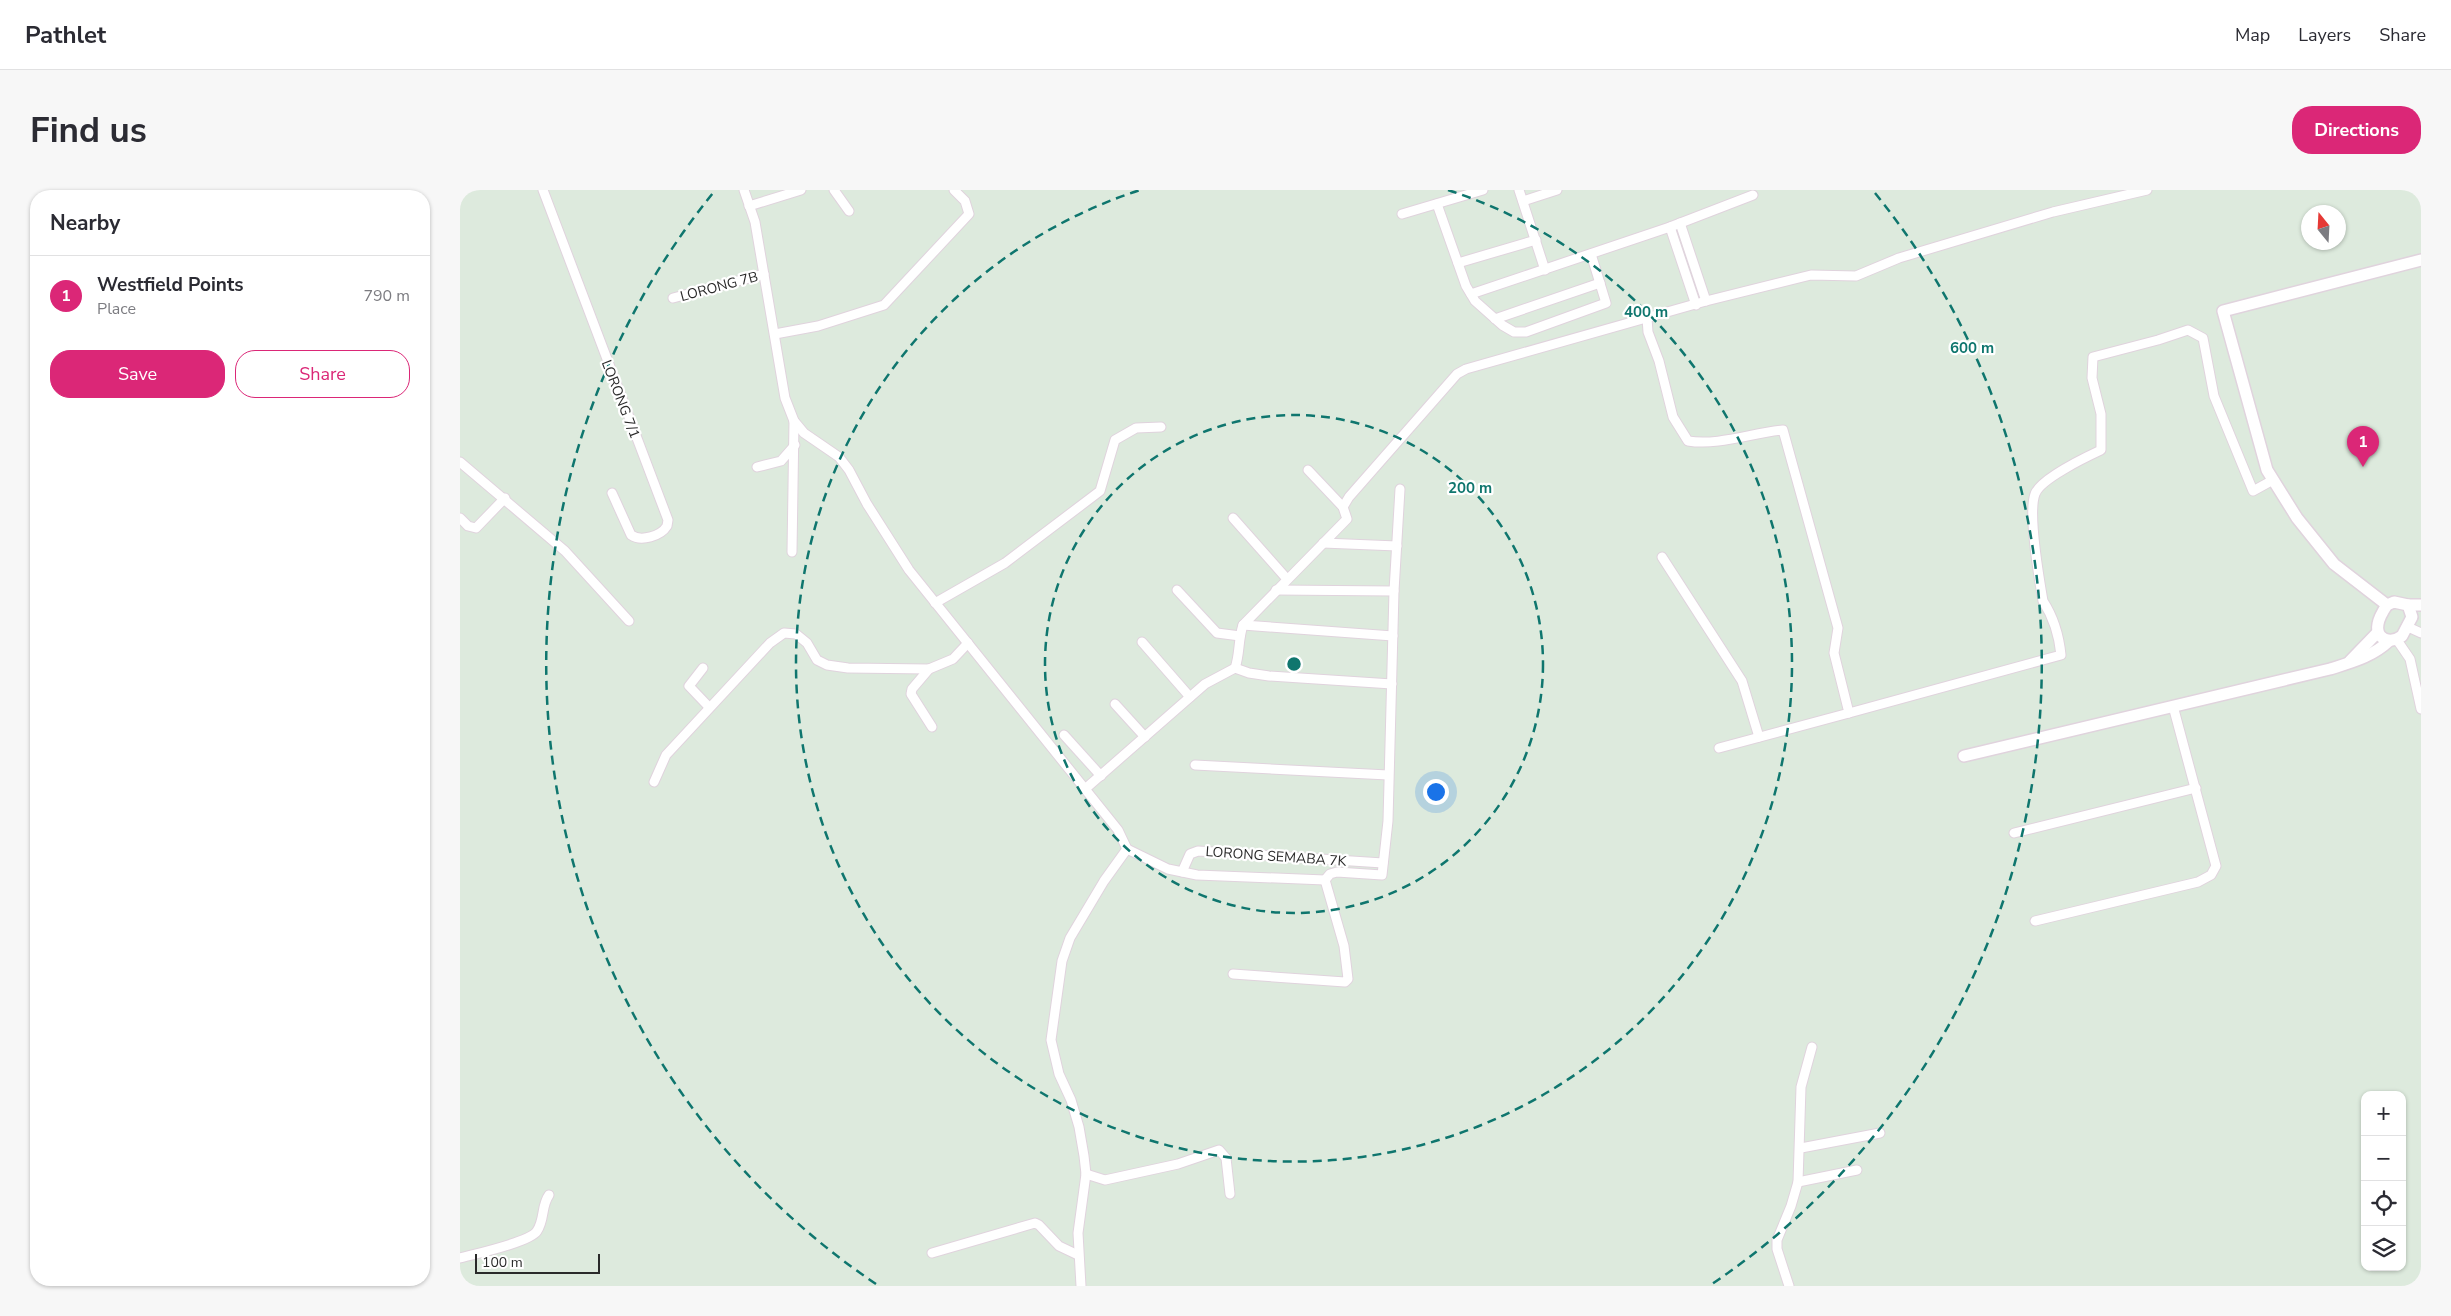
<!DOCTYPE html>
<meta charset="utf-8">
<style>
:root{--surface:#fff;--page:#f7f7f7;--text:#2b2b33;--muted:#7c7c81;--line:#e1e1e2;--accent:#db2777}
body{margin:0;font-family:"Nunito Sans",sans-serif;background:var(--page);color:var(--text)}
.controls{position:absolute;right:15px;bottom:15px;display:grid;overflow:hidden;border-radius:10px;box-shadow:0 1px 4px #0004}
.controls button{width:45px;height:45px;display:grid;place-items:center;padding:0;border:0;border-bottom:1px solid var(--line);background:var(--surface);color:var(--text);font:25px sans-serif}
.compass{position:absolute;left:1841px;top:15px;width:45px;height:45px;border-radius:50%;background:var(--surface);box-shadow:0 1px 4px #0004;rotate:342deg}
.scale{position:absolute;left:15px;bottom:12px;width:125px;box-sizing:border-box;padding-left:5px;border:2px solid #2a2a2a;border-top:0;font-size:14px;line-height:18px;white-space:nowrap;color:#2a2a2a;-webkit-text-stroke:4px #fff;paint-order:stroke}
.you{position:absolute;left:975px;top:601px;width:18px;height:18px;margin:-12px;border:4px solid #fff;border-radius:50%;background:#1a73e8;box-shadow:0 0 0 8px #1a73e833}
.badge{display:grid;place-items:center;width:32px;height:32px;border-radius:50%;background:var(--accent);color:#fff;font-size:16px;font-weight:700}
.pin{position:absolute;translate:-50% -41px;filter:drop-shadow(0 1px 2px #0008)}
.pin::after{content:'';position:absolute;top:26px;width:18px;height:15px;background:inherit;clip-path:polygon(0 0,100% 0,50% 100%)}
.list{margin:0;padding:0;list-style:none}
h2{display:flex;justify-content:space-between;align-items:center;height:65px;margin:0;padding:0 20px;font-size:21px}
h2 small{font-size:16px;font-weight:400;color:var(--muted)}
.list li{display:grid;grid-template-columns:32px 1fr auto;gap:15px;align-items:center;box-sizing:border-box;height:80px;padding:0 20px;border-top:1px solid var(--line)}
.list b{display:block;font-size:19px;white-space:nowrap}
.list p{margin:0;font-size:16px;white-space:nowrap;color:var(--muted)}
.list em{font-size:16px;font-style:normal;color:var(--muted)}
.actions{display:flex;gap:10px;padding:15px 20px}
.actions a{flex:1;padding:11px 0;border:1px solid var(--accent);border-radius:20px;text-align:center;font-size:18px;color:var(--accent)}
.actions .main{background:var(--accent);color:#fff}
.icon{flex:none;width:28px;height:28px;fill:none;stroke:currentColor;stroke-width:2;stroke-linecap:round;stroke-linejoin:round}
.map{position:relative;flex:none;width:1961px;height:1096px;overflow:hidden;border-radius:20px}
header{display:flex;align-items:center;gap:30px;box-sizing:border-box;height:70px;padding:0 25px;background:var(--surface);border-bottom:1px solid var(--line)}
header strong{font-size:24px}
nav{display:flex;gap:28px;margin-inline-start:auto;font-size:18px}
.intro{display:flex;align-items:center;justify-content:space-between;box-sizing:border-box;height:120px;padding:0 30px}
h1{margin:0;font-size:35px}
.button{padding:12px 22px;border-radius:20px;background:var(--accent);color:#fff;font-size:18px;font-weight:700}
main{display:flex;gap:30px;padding:0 30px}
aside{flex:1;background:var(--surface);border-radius:20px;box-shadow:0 1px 4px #0004}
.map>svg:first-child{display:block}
</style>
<header>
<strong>Pathlet</strong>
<nav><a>Map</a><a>Layers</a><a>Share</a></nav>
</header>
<div class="intro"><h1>Find us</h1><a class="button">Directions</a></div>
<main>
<aside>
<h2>Nearby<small></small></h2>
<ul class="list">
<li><span class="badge">1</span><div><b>Westfield Points</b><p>Place</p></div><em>790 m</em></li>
</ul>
<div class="actions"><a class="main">Save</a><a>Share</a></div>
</aside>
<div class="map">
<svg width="1961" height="1096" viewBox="0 0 1961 1096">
<rect width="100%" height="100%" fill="#ddeadd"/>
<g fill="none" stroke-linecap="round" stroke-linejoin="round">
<defs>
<g id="minor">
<path d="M 83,0 L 208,330 L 207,336 C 201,346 181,352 171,345 L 152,303"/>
<polyline points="284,0 295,32 325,208 334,231 344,243 379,267 389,280 407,314 449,380 658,640 667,659 708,679 737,685 865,690"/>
<polyline points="374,0 389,21"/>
<polyline points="1059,0 1085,80"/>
<polyline points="1063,11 1097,0"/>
<polyline points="977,14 1006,96 1015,111 1042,135 1054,142 1066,142 1146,113 1131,64"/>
<polyline points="289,16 341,0"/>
<polyline points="942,24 1023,0"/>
<polyline points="1220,33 1246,111"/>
<polyline points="1210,37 1236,115"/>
<polyline points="998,73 1076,50"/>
<polyline points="1011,104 1210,37 1293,5"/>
<polyline points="213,108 304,84"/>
<path d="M 1187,128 L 1188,142 L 1199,171 L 1213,227 L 1228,251 C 1258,256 1292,243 1323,240 L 1378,438 L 1374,463 L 1389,523 L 1259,558"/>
<polyline points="1035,129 1140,93"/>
<polyline points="315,144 358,136 424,115 509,24 505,11 494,0"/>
<polyline points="0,272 105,361 169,431"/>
<polyline points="297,277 321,271 335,255"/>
<polyline points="848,280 883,317"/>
<polyline points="0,328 8,336 16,338 45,308"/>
<polyline points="773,328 827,389"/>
<polyline points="863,353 937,356"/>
<polyline points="332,362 334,231"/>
<polyline points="1202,367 1282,491 1299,547"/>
<polyline points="717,400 757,443 780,446"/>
<polyline points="816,400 934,401 928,631 922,685 877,682 870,684 865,690"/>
<polyline points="934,401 940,299"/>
<polyline points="475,413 545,373 640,301 655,250 676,238 701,237"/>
<polyline points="783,435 933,446"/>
<polyline points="1948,437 1961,443"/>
<polyline points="1937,450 1950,469 1961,519"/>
<polyline points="682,452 730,507"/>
<polyline points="243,478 229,496 249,517"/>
<polyline points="775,478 789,483 809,486 932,494"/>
<polyline points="655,514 685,547"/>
<path d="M 1389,523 L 1601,465 C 1599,445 1594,428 1583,411 C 1579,388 1568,323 1575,304 C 1580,289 1626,267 1641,260 L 1641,224 L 1632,188 L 1633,167 L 1698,150 L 1728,140 L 1743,148 L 1754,206 L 1793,301 L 1813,290"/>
<polyline points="472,537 451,504 452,499 469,479 493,469 508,453"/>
<polyline points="604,545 641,586"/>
<polyline points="735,575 928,585"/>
<polyline points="194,592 206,565 310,453 324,443 336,444 347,453 357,470 367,475 388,478 469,479"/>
<path d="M 625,599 L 745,494 L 775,478 C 780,464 778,450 783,435 L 887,329 L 883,317 L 889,307 L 997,184 L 1006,179 L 1246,111 L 1351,85 L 1396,86 L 1439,68 L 1593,22 L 1687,0"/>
<polyline points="1554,643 1736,598"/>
<polyline points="722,682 730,664 738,661 923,673"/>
<polyline points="1575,731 1738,692 1751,685 1756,676 1713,516"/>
<polyline points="773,784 885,792 888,789 884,756 865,690"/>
<polyline points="1341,958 1420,943"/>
<polyline points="626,984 645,990 718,974 759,960 766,968 770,1004"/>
<polyline points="1338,992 1397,980"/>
<polyline points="472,1063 575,1033 579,1035 599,1056 618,1065"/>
<path d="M 0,1068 C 15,1064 70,1052 77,1041 C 85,1029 81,1016 89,1005"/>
<polyline points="621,1096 618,1043 626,984 624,966 619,937 611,910 599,884 591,850 602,771 610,748 644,691 667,659"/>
<polyline points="1329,1096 1317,1059 1317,1050 1331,1016 1338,992 1341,897 1352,857"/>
</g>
<g id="tertiary">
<path d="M 1934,412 L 1948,415 L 1952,427 L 1942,446 C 1931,454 1915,450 1918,434 C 1919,428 1923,421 1927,415 Z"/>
<polyline points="1927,415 1874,374 1837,328 1807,280 1763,121 1961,70"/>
<polyline points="1948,415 1961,415"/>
<polyline points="1890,471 1918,442"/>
<path d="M 1504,566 L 1870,479 C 1892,472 1912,467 1929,451"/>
</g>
</defs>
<use href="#minor" stroke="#e0d3dd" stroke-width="11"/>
<use href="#tertiary" stroke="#e0d3dd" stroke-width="14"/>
<use href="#minor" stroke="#fff" stroke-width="9"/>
<use href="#tertiary" stroke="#fff" stroke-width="11"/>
</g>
<g fill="none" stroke="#0f766e" stroke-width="2.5" stroke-dasharray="9 6">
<circle cx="834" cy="474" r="249"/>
<path d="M988 0A498 498 0 1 1 680 0"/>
<path d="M416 1094A748 748 0 0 1 253 3M1415 3A748 748 0 0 1 1252 1094"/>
</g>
<g text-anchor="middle" stroke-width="4.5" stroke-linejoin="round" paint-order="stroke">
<g font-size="14" fill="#2a2a2a" stroke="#fff">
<text transform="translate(259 96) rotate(-15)" y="5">LORONG 7B</text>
<text transform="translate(161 209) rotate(69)" y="5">LORONG 7/1</text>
<text transform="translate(816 666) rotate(4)" y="5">LORONG SEMABA 7K</text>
</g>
</g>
<circle cx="834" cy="474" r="8" fill="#0f766e" stroke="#fff" stroke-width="2.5"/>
<g font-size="15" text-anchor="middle" font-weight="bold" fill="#0f766e" stroke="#fff" stroke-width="4.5" stroke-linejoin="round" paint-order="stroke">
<text x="1186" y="127">400 m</text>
<text x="1512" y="163">600 m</text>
<text x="1010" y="303">200 m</text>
</g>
</svg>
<div class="controls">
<button>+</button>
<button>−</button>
<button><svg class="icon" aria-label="locate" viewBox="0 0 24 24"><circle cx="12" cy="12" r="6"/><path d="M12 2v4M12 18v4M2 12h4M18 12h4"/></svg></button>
<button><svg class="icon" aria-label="layers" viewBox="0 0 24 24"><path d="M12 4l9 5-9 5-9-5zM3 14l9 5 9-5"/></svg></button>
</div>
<svg class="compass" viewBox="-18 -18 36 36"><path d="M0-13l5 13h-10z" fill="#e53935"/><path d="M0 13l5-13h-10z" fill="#7c7c81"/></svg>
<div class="scale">100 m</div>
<div class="you"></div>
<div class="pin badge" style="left:1903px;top:277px">1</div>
</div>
</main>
